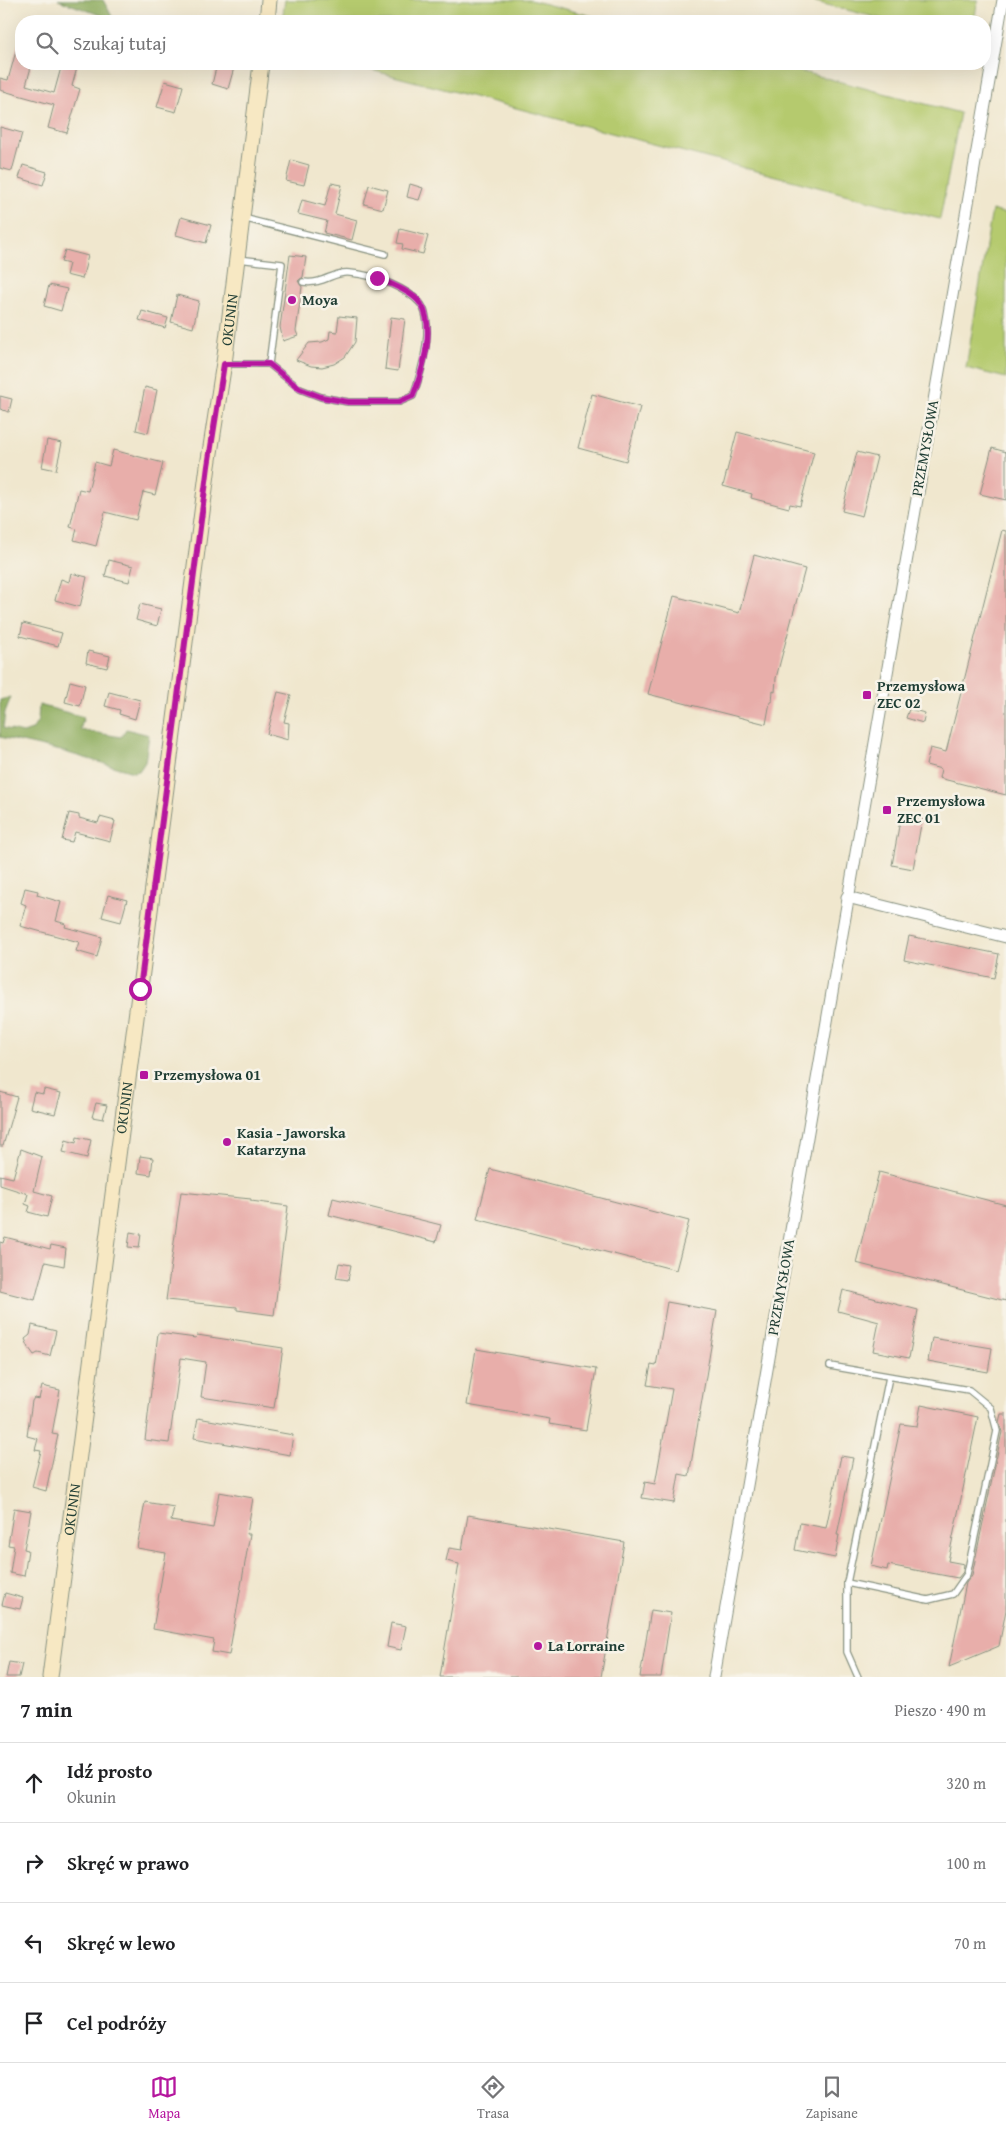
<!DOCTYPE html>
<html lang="pl">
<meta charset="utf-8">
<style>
:root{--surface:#fff;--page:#f6f6f6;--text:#202124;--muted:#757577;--line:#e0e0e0;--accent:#b5179e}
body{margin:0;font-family:"Gentium Book Plus",serif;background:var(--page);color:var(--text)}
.stop{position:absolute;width:15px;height:15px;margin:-11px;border:4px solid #b5179e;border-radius:50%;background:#fff}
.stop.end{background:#b5179e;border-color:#fff;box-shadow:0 1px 5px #0008}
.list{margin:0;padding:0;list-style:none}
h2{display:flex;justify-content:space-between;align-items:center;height:65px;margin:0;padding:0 20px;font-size:21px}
h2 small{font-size:16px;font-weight:400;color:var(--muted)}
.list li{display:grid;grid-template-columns:32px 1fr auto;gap:15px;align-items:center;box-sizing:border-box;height:80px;padding:0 20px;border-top:1px solid var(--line)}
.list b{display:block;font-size:19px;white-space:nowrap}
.list p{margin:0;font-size:16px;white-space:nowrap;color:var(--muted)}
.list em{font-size:16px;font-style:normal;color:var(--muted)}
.icon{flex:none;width:28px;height:28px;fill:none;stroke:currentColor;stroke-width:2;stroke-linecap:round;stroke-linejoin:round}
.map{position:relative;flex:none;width:1006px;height:1677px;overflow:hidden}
.search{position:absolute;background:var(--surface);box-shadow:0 5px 20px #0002;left:15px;right:15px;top:15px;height:55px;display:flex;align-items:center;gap:12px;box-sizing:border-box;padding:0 18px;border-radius:20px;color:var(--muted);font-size:19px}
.sheet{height:385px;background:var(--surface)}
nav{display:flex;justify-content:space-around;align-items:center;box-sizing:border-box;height:70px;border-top:1px solid var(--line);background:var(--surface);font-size:14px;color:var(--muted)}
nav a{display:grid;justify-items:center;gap:2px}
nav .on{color:var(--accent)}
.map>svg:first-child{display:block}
</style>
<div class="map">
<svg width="1006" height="1677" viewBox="0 0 1006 1677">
<rect width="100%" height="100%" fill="#f7f3e8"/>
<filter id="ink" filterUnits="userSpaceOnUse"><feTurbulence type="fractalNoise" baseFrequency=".02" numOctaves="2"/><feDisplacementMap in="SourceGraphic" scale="10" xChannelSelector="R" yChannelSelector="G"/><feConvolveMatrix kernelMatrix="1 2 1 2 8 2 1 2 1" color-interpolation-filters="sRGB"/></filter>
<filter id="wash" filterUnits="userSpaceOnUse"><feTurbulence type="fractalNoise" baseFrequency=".0096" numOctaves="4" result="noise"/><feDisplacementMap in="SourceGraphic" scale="20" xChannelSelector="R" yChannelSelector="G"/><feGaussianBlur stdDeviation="1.12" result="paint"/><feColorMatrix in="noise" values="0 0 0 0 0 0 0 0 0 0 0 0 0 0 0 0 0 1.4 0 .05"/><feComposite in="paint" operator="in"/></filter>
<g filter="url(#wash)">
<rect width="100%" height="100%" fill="#f0e7ce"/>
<g fill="#b5ca6e" stroke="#6a8451">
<polygon points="285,0 530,0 611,21 282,21"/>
<polygon points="808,0 978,0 974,21 890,21"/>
<polygon points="348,64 772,64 960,113 940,219"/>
<polygon points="992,210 1006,214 1006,378 966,368"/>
</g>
<g fill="#90ae61" stroke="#58764a">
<polygon points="58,0 103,0 114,20"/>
<polygon points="11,697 5,712 3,728 23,733 32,730 38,721 39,705 84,717 80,730 121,737 126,729 149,735 145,762 139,771 133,772 61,751 0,737 0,700"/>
</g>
<g id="blocks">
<g fill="#e8aeaa">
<polygon points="18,44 21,44 21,64 32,64 26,85 54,93 62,64 78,64 72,86 80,89 67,133 48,128 54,105 0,90 0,78 8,80"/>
<polygon points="217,64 235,64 228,89 212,84"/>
<polygon points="165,81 183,86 176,112 157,107"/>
<polygon points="0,127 22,133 12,171 0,168"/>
<polygon points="291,160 309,165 304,185 286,181"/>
<polygon points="23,165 47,172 43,185 19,178"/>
<polygon points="331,183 342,185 335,214 357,220 352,240 324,233 327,221 298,214 302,200 325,206"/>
<polygon points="410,184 423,188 419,200 407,197"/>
<polygon points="369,185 388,190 383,209 364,204"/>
<polygon points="181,217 211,225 206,243 176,235"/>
<polygon points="400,229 428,236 423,254 402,249 403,244 397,243"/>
<polygon points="65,250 88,256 82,279 66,275 69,264 61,262"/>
<polygon points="290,255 306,257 303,277 298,281 302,287 296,331 298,336 283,341 280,327"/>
<polygon points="49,285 67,289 61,311 44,306"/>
<polygon points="177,295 199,301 193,328 171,322"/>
<polygon points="142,311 168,318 165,328 139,320"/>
<polygon points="339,316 357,318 355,342 345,357 334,364 322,367 311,366 296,360 309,343 322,342 329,339 330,331 337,332"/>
<polygon points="391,317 405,319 398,371 385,369"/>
<polygon points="145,387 157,390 148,433 136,430"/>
<polygon points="592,394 640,407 626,461 578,448"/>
<polygon points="0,396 12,399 9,412 0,409"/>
<polygon points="737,432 814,452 800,506 790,504 789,508 751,498 752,494 723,486"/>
<polygon points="47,440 62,443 56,470 42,467"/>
<polygon points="992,448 1006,452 1006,500 980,494"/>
<polygon points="113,450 163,463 155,495 143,492 136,520 105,512 96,546 74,540 77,529 70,527 79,489 88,491 95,462 109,466"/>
<polygon points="857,452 877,457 862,516 842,511"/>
<polygon points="1002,530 1006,531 1006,795 939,778 941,769 926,765 930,748 946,752"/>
<polygon points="754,555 805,569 776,678 775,692 773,691 772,702 770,702 766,724 648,694 674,596 739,613"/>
<polygon points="109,560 133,566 129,582 105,576"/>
<polygon points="71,573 87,577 80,607 55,600 61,579 69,582"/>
<polygon points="140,604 161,609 157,626 136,620"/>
<polygon points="23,623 62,633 58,646 20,636"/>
<polygon points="88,651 110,656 107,668 86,663"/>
<polygon points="70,681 85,685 80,706 65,702"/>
<polygon points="109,692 140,700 135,719 119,714 120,710 105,706"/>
<polygon points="278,692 291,695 284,722 289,723 288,740 267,734"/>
<polygon points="909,709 925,713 923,723 906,718"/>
<polygon points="69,813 79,815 79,818 98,823 100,817 115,821 110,841 75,832 72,842 62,840"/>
<polygon points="901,815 922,819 913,869 892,865"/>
<polygon points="25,888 38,891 37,895 61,902 56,921 66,924 65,927 102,937 97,957 76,951 79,942 20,926 26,905 21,903"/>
<polygon points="108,895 127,900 121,922 102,917"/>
<polygon points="909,936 999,954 994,978 904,960"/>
<polygon points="44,1089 61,1093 55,1114 30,1108 34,1092 43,1094"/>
<polygon points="0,1092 17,1097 3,1146 0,1146"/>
<polygon points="96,1103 107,1105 103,1119 92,1117"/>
<polygon points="77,1137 91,1140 87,1158 63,1152 66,1140 76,1143"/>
<polygon points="21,1149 42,1157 34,1191 52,1196 47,1217 28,1212 30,1206 25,1204 28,1194 0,1185 0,1175 13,1178"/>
<polygon points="140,1156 153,1158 151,1175 138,1173"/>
<polygon points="490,1169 689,1221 676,1270 477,1219"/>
<polygon points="879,1172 1006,1205 1006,1301 856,1263"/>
<polygon points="181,1192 251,1199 251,1201 288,1206 274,1315 237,1310 237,1307 166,1300"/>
<polygon points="333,1198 441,1225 436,1242 329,1215"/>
<polygon points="130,1232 141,1234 139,1248 128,1247"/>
<polygon points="5,1237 50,1249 51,1245 66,1248 64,1266 45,1262 35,1300 0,1291 0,1242 3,1243"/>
<polygon points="339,1263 351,1265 348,1280 336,1278"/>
<polygon points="843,1290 918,1310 909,1358 873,1351 879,1322 838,1311"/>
<polygon points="667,1302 717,1311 689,1476 679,1474 674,1503 642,1498 645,1482 655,1484 672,1389 647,1385 651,1365 656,1366"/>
<polygon points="32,1325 56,1331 50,1356 38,1353 34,1355 29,1348 25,1339 30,1335"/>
<polygon points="158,1333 196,1338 197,1335 283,1348 274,1408 201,1397 206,1362 181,1358 169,1443 145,1440"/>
<polygon points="932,1338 992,1348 988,1372 928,1361"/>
<polygon points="476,1349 596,1369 586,1430 549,1424 550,1419 467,1405"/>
<polygon points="42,1386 60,1390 52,1434 58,1435 46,1491 32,1487 41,1451 35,1450 38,1439 27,1436 32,1401 34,1398 39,1399"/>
<polygon points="921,1405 978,1417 948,1561 964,1564 963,1572 958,1578 888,1565 887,1570 871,1566 901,1424 917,1426"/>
<polygon points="1001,1414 1006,1414 1006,1610 999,1646 949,1667 966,1583 972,1575 1002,1432 999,1422"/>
<polygon points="198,1418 293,1435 290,1455 194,1438"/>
<polygon points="841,1456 853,1458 837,1535 839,1535 835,1558 795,1550 800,1523 826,1528"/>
<polygon points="219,1492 253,1498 247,1534 250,1534 229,1655 212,1652 214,1640 153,1629 166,1553 137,1548 145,1502 174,1507 171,1521 213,1528"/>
<polygon points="14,1508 31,1511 24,1549 28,1550 24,1576 10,1573 14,1546 8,1545"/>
<polygon points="468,1515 624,1542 601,1677 440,1677 459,1564 446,1561 449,1548 462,1550"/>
<polygon points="5,1593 23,1598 20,1609 2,1605"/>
<polygon points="651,1610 671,1613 661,1677 640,1677"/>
<polygon points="391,1623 406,1626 401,1650 387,1647"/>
<polygon points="9,1662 22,1664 19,1677 6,1677"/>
</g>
</g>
</g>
<g filter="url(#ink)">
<use href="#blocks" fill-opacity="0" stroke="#889281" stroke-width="1"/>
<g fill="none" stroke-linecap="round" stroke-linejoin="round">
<defs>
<g id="lane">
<polyline points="243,218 385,254"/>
<polyline points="224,364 269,364 282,264 238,259"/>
<path d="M 269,364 L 300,389 L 321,397 L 348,402 L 399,402 L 413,396 C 421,374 436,323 420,303 C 413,295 400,288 391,284 C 378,278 365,274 350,273 C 333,271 324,285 303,282"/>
<polyline points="830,1366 969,1390 991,1408 997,1431 967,1574 953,1594 928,1600 847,1583"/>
<polyline points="858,1677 847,1652 847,1583 889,1377"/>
</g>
<g id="street">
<polyline points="847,897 1006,937"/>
<polyline points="714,1677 1003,0"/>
</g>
<g id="secondary">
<polyline points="267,21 269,0"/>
<path id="s1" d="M 50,1677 L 208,466 L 225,356 L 261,64"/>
</g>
</defs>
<use href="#lane" stroke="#889281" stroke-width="8"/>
<use href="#street" stroke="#889281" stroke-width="13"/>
<use href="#secondary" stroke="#889281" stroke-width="17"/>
<use href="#lane" stroke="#fff" stroke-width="5.5"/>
<use href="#street" stroke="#fff" stroke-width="11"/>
<use href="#secondary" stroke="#f7e8c3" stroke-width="15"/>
</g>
</g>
<g fill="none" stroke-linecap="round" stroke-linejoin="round" filter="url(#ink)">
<path stroke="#b5179e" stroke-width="6" d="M 140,989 L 208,466 L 224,364 L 269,364 L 300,389 L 321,397 L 348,402 L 399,402 L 413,396 C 422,372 436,328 421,304 C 413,292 389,283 377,278"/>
</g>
<g fill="#b5179e" stroke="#f7f3e8" stroke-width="2">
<circle cx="292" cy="300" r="5"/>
<rect x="862" y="690" width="10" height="10" rx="2.5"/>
<rect x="882" y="805" width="10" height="10" rx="2.5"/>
<rect x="139" y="1070" width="10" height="10" rx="2.5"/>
<circle cx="227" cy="1142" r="5"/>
<circle cx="538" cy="1646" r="5"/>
</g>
<g text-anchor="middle" stroke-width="5" stroke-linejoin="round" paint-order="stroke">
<g font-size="15" font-weight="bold" fill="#1f3d34" stroke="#f7f3e8" text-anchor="start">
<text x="302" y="305">Moya</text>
<text x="877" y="691">Przemysłowa<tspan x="877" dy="17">ZEC 02</tspan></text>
<text x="897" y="806">Przemysłowa<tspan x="897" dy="17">ZEC 01</tspan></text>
<text x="154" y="1080">Przemysłowa 01</text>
<text x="237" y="1138">Kasia - Jaworska<tspan x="237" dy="17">Katarzyna</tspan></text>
<text x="548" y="1651">La Lorraine</text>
</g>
<g font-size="15" fill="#1f3d34" stroke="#f7f3e8">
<text dy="5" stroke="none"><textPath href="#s1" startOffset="1369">OKUNIN</textPath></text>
<text transform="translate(925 448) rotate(-80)" y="5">PRZEMYSŁOWA</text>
<text dy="5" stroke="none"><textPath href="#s1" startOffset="574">OKUNIN</textPath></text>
<text transform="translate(781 1287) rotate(-80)" y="5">PRZEMYSŁOWA</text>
<text dy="5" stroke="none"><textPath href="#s1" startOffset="169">OKUNIN</textPath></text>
</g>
</g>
</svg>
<div class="stop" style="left:140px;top:989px"></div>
<div class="stop end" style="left:377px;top:278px"></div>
<div class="search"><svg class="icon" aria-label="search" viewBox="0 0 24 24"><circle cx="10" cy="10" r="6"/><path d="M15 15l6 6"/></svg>Szukaj tutaj</div>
</div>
<section class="sheet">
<h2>7 min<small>Pieszo · 490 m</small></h2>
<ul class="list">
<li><svg class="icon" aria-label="ahead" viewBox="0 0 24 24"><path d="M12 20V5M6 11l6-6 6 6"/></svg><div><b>Idź prosto</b><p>Okunin</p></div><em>320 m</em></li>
<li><svg class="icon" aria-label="right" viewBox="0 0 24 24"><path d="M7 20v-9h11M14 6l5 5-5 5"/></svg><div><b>Skręć w prawo</b></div><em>100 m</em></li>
<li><svg class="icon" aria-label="left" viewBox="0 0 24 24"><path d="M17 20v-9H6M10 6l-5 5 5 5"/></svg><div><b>Skręć w lewo</b></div><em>70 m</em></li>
<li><svg class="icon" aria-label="arrive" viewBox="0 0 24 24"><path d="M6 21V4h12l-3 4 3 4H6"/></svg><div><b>Cel podróży</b></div></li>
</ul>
</section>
<nav>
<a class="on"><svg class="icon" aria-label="map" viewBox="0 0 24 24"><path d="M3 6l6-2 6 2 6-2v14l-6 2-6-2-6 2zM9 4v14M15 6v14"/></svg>Mapa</a>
<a><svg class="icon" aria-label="directions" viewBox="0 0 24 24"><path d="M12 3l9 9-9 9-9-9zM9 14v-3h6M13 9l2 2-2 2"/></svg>Trasa</a>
<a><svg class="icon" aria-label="saved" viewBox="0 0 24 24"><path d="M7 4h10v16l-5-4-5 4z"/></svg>Zapisane</a>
</nav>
